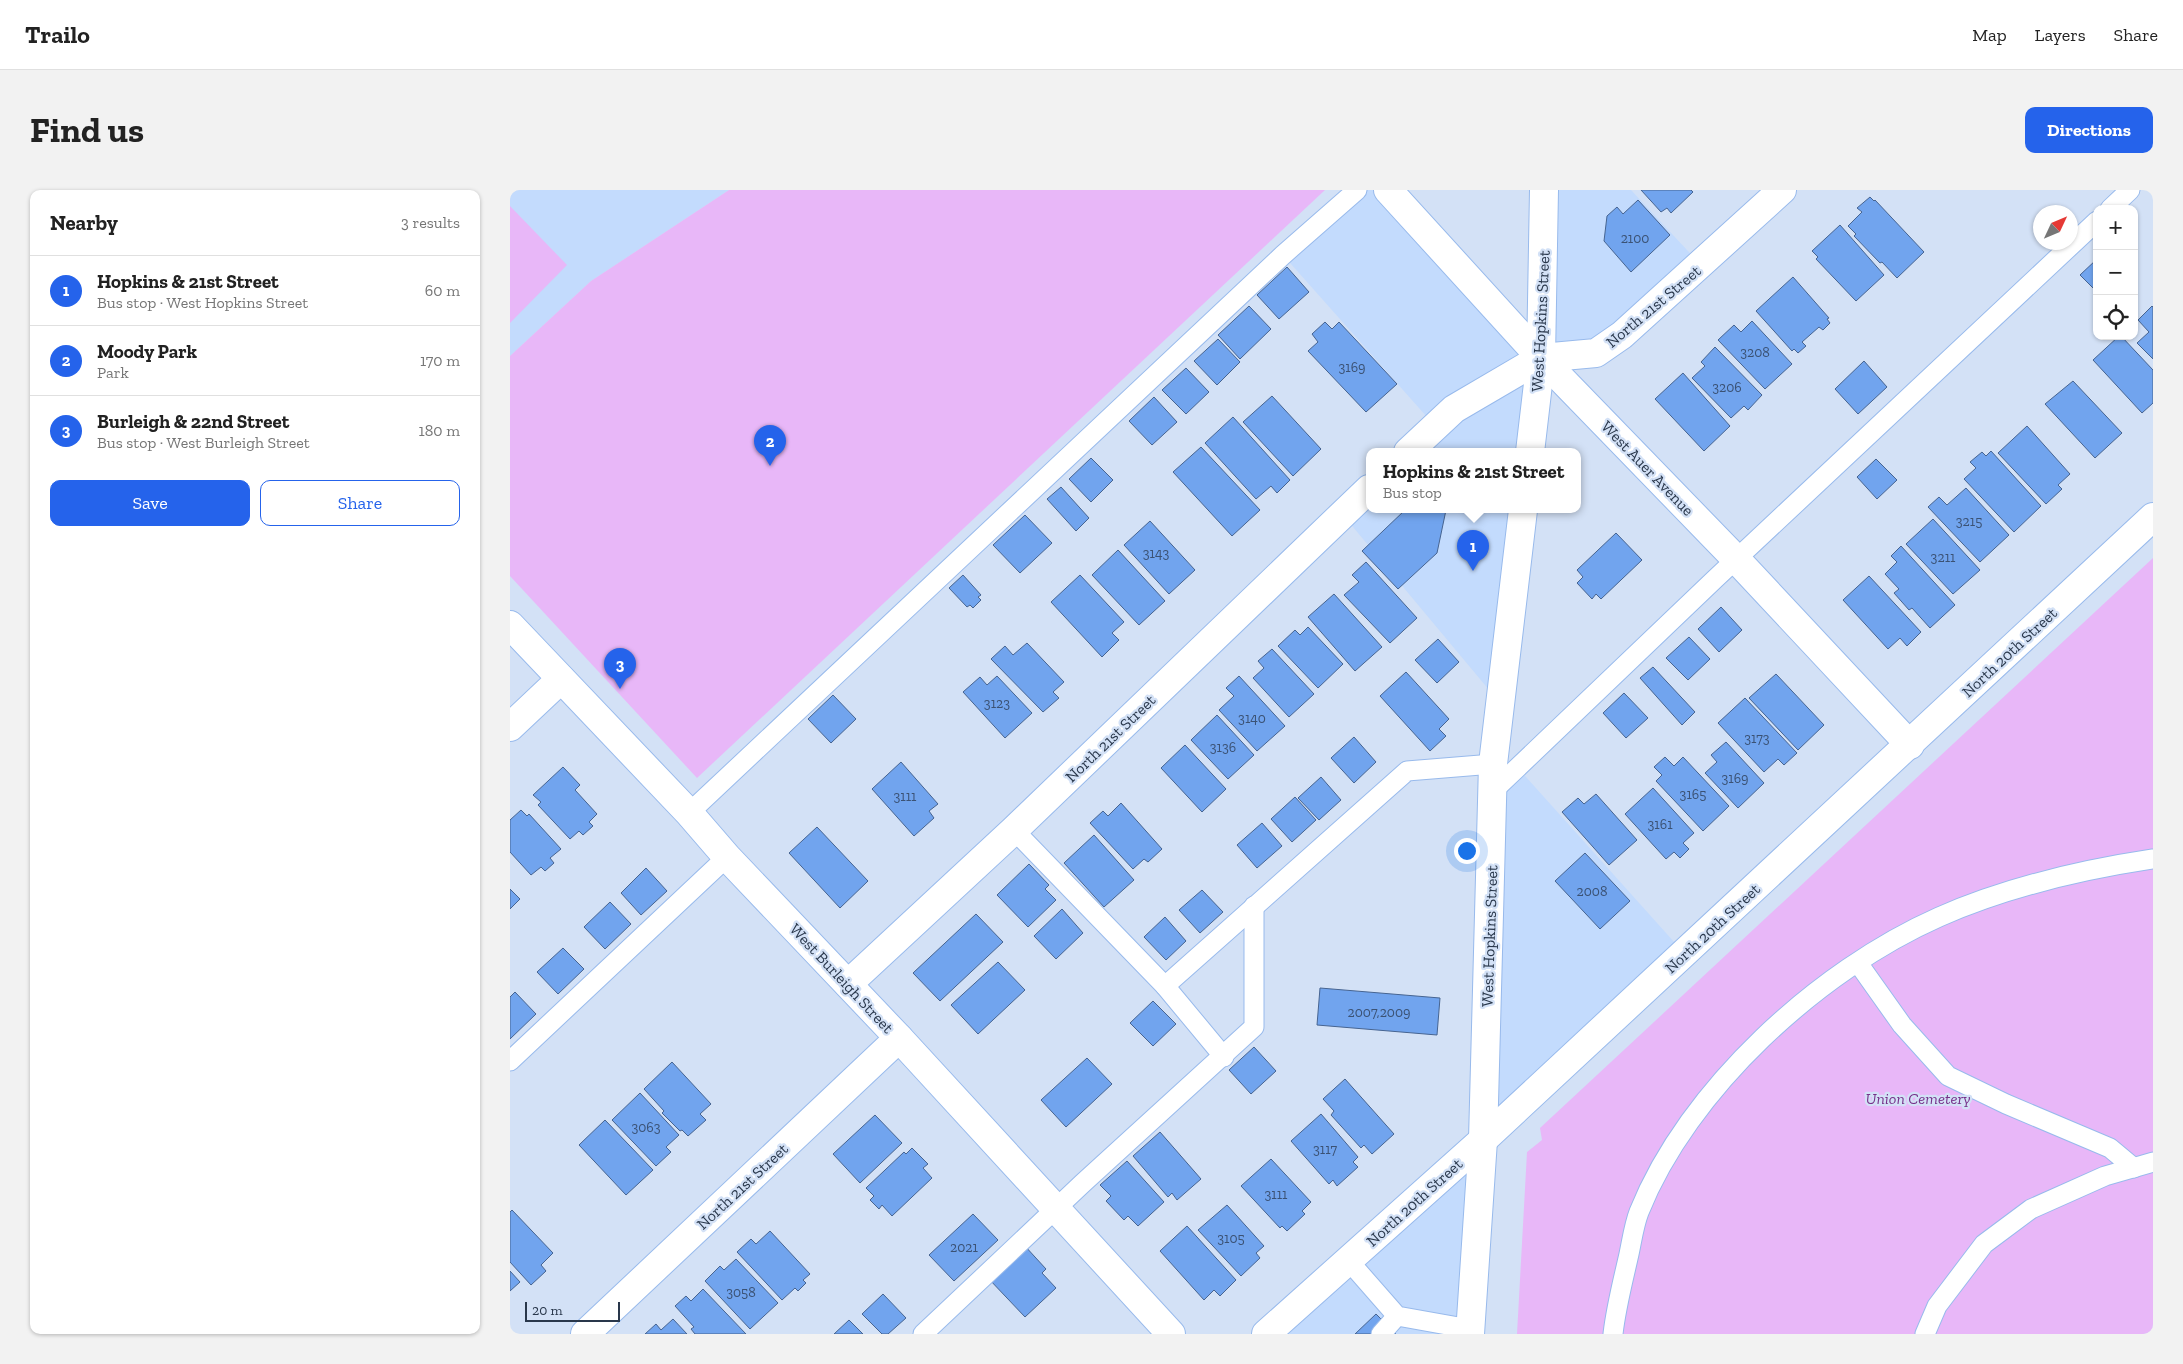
<!DOCTYPE html>
<meta charset="utf-8">
<style>
:root{--surface:#fff;--page:#f2f2f2;--text:#222;--muted:#767676;--line:#e0e0e0;--accent:#2563eb}
body{margin:0;font-family:"Zilla Slab",serif;background:var(--page);color:var(--text)}
.controls{position:absolute;right:15px;top:15px;display:grid;overflow:hidden;border-radius:10px;box-shadow:0 1px 4px #0004}
.controls button{width:45px;height:45px;display:grid;place-items:center;padding:0;border:0;border-bottom:1px solid var(--line);background:var(--surface);color:var(--text);font:25px sans-serif}
.compass{position:absolute;left:1523px;top:15px;width:45px;height:45px;border-radius:50%;background:var(--surface);box-shadow:0 1px 4px #0004;rotate:46deg}
.scale{position:absolute;left:15px;bottom:12px;width:95px;box-sizing:border-box;padding-left:5px;border:2px solid #29374b;border-top:0;font-size:14px;line-height:18px;white-space:nowrap;color:#29374b;-webkit-text-stroke:4px #d3e1f6;paint-order:stroke}
.you{position:absolute;left:956px;top:660px;width:18px;height:18px;margin:-12px;border:4px solid #fff;border-radius:50%;background:#1a73e8;box-shadow:0 0 0 8px #1a73e833}
.badge{display:grid;place-items:center;width:32px;height:32px;border-radius:50%;background:var(--accent);color:#fff;font-size:16px;font-weight:700}
.pin{position:absolute;translate:-50% -41px;filter:drop-shadow(0 1px 2px #0008)}
.pin::after{content:'';position:absolute;top:26px;width:18px;height:15px;background:inherit;clip-path:polygon(0 0,100% 0,50% 100%)}
.popup{position:absolute;left:856px;top:258px;width:215px;height:65px;box-sizing:border-box;display:grid;place-content:center;border-radius:10px;background:var(--surface);filter:drop-shadow(0 1px 4px #0005);font-size:16px;white-space:nowrap;color:var(--muted)}
.popup b{font-size:19px;color:var(--text)}
.popup::after{content:'';position:absolute;left:50%;top:100%;margin-left:-10px;border:10px solid transparent;border-top-color:var(--surface)}
.list{margin:0;padding:0;list-style:none}
h2{display:flex;justify-content:space-between;align-items:center;height:65px;margin:0;padding:0 20px;font-size:21px}
h2 small{font-size:16px;font-weight:400;color:var(--muted)}
.list li{display:grid;grid-template-columns:32px 1fr auto;gap:15px;align-items:center;box-sizing:border-box;height:70px;padding:0 20px;border-top:1px solid var(--line)}
.list b{display:block;font-size:19px;white-space:nowrap}
.list p{margin:0;font-size:16px;white-space:nowrap;color:var(--muted)}
.list em{font-size:16px;font-style:normal;color:var(--muted)}
.actions{display:flex;gap:10px;padding:15px 20px}
.actions a{flex:1;padding:11px 0;border:1px solid var(--accent);border-radius:10px;text-align:center;font-size:18px;color:var(--accent)}
.actions .main{background:var(--accent);color:#fff}
.icon{flex:none;width:28px;height:28px;fill:none;stroke:currentColor;stroke-width:2;stroke-linecap:round;stroke-linejoin:round}
.map{position:relative;flex:none;width:1643px;height:1144px;overflow:hidden;border-radius:10px}
header{display:flex;align-items:center;gap:30px;box-sizing:border-box;height:70px;padding:0 25px;background:var(--surface);border-bottom:1px solid var(--line)}
header strong{font-size:24px}
nav{display:flex;gap:28px;margin-inline-start:auto;font-size:18px}
.intro{display:flex;align-items:center;justify-content:space-between;box-sizing:border-box;height:120px;padding:0 30px}
h1{margin:0;font-size:35px}
.button{padding:12px 22px;border-radius:10px;background:var(--accent);color:#fff;font-size:18px;font-weight:700}
main{display:flex;gap:30px;padding:0 30px}
aside{flex:1;background:var(--surface);border-radius:10px;box-shadow:0 1px 4px #0004}
.map>svg:first-child{display:block}
</style>
<header>
<strong>Trailo</strong>
<nav><a>Map</a><a>Layers</a><a>Share</a></nav>
</header>
<div class="intro"><h1>Find us</h1><a class="button">Directions</a></div>
<main>
<aside>
<h2>Nearby<small>3 results</small></h2>
<ul class="list">
<li><span class="badge">1</span><div><b>Hopkins &amp; 21st Street</b><p>Bus stop · West Hopkins Street</p></div><em>60 m</em></li>
<li><span class="badge">2</span><div><b>Moody Park</b><p>Park</p></div><em>170 m</em></li>
<li><span class="badge">3</span><div><b>Burleigh &amp; 22nd Street</b><p>Bus stop · West Burleigh Street</p></div><em>180 m</em></li>
</ul>
<div class="actions"><a class="main">Save</a><a>Share</a></div>
</aside>
<div class="map">
<svg width="1643" height="1144" viewBox="0 0 1643 1144">
<rect width="100%" height="100%" fill="#d3e1f6"/>
<g fill="#c3dbfd">
<polygon points="0,0 219,0 81,91 0,166"/>
<polygon points="847,0 878,0 1031,167 1034,0 1121,0 1191,75 1112,145 1031,168 1020,262 898,262 925,236 773,65"/>
<polygon points="859,299 859,320 1013,320 990,513 833,325"/>
<polygon points="1008,578 1174,763 973,950 960,1144 756,1144 973,950 982,602"/>
</g>
<g fill="#e8b7f8">
<polygon points="219,0 815,0 187,588 0,386 0,166 81,91"/>
<polygon points="0,16 57,75 0,133"/>
<polygon points="1643,368 1643,1144 1007,1144 1017,962 1032,950 1030,938"/>
</g>
<g fill="#71a4ee" stroke="#466491">
<polygon points="1131,0 1181,0 1183,2 1161,23 1157,18 1151,22"/>
<polygon points="1360,7 1364,11 1365,10 1414,62 1387,88 1372,72 1370,73 1344,46 1346,44 1338,36 1352,22 1347,18"/>
<polygon points="1128,10 1160,45 1121,82 1094,51 1097,26 1107,17 1113,24"/>
<polygon points="1330,35 1374,85 1346,111 1306,69 1308,67 1302,61"/>
<polygon points="1587,69 1587,102 1570,85"/>
<polygon points="777,77 799,102 769,129 747,105"/>
<polygon points="1283,87 1319,128 1317,129 1320,133 1313,140 1309,137 1292,152 1296,156 1288,163 1284,159 1282,161 1246,121"/>
<polygon points="739,116 761,139 730,169 708,145"/>
<polygon points="1642,116 1643,117 1643,169 1627,153 1639,142 1628,130"/>
<polygon points="1242,131 1282,174 1255,199 1208,150 1224,135 1231,142"/>
<polygon points="815,132 822,139 829,132 887,194 856,222 798,161 808,152 802,144"/>
<polygon points="1609,146 1611,146 1643,180 1643,213 1632,223 1583,170"/>
<polygon points="708,149 730,172 707,195 684,171"/>
<polygon points="1205,157 1252,205 1238,220 1234,216 1221,228 1182,188 1195,176 1191,172"/>
<polygon points="1354,171 1377,197 1348,224 1325,199"/>
<polygon points="676,178 699,202 676,224 652,200"/>
<polygon points="1173,183 1220,236 1194,261 1145,209"/>
<polygon points="1563,191 1612,243 1585,268 1535,214"/>
<polygon points="762,206 811,259 783,286 733,232"/>
<polygon points="644,207 667,232 642,255 619,231"/>
<polygon points="723,227 780,290 767,303 761,296 746,309 695,253"/>
<polygon points="1517,236 1560,284 1548,295 1552,299 1536,314 1488,263"/>
<polygon points="691,257 750,320 722,346 663,282"/>
<polygon points="1481,261 1531,316 1504,342 1454,289 1466,278 1460,272 1472,262 1476,266"/>
<polygon points="581,268 603,290 581,312 559,289"/>
<polygon points="1366,269 1387,290 1367,309 1347,287"/>
<polygon points="551,297 579,328 566,341 537,309"/>
<polygon points="1456,298 1499,345 1470,372 1418,317 1429,307 1437,315"/>
<polygon points="895,320 936,320 927,363 888,399 852,361"/>
<polygon points="515,325 542,353 510,383 483,355"/>
<polygon points="1423,329 1470,380 1443,404 1396,354"/>
<polygon points="640,331 685,380 659,404 614,355"/>
<polygon points="1106,343 1132,370 1091,409 1086,404 1082,409 1067,393 1073,387 1067,380"/>
<polygon points="1391,356 1445,415 1420,438 1402,418 1399,420 1384,403 1389,399 1375,384 1387,372 1381,366"/>
<polygon points="608,360 655,411 629,435 582,385"/>
<polygon points="856,372 907,428 880,453 834,405 849,392 842,385"/>
<polygon points="453,385 471,405 468,407 471,410 463,418 460,415 457,417 439,398"/>
<polygon points="570,385 614,432 602,443 609,450 592,467 541,412"/>
<polygon points="1359,386 1411,442 1397,456 1390,448 1378,459 1333,410"/>
<polygon points="824,404 872,457 845,481 798,427"/>
<polygon points="1211,417 1232,440 1209,462 1188,439"/>
<polygon points="798,437 833,474 808,498 768,456 785,440 790,445"/>
<polygon points="1179,447 1200,469 1178,490 1156,468"/>
<polygon points="928,449 949,472 927,493 905,470"/>
<polygon points="517,453 554,492 543,502 549,508 533,522 481,469 495,456 503,465"/>
<polygon points="762,459 804,504 779,527 743,488 754,478 748,471"/>
<polygon points="1143,477 1185,522 1172,535 1130,488"/>
<polygon points="896,482 939,529 929,539 936,546 920,561 870,506"/>
<polygon points="1266,484 1314,535 1288,560 1239,508"/>
<polygon points="487,486 522,523 495,548 453,502 470,487 477,495"/>
<polygon points="729,486 775,536 747,561 709,520 724,506 716,498"/>
<polygon points="1114,503 1138,528 1116,548 1093,523"/>
<polygon points="323,505 346,529 321,553 298,529"/>
<polygon points="1235,508 1287,563 1274,575 1268,569 1254,582 1208,533"/>
<polygon points="707,525 744,565 718,589 681,550"/>
<polygon points="844,547 866,572 844,593 821,568"/>
<polygon points="1216,552 1254,593 1228,618 1195,583 1207,572 1201,565"/>
<polygon points="675,555 716,599 692,622 651,578"/>
<polygon points="1155,567 1164,576 1173,567 1219,616 1193,641 1146,591 1152,585 1144,577"/>
<polygon points="391,572 428,614 419,621 424,628 404,646 362,599"/>
<polygon points="53,577 70,595 65,600 87,624 79,632 83,636 73,645 69,641 60,649 28,615 31,612 23,605"/>
<polygon points="811,587 831,610 809,630 788,608"/>
<polygon points="1143,598 1184,643 1173,653 1179,659 1170,668 1164,662 1156,669 1115,624"/>
<polygon points="1086,604 1127,650 1099,675 1052,622 1068,608 1074,614"/>
<polygon points="785,607 806,630 782,652 761,629"/>
<polygon points="611,613 652,659 638,672 634,669 623,679 580,633 593,621 598,626"/>
<polygon points="11,620 17,626 19,624 51,659 40,668 44,673 35,681 31,677 21,685 0,662 0,630"/>
<polygon points="752,633 772,656 747,678 727,655"/>
<polygon points="307,637 358,691 330,718 279,663"/>
<polygon points="584,645 624,690 594,717 554,673"/>
<polygon points="1075,663 1120,711 1090,739 1045,691"/>
<polygon points="519,674 539,695 535,699 546,710 518,737 487,705"/>
<polygon points="136,678 157,701 131,725 111,703"/>
<polygon points="0,699 10,709 0,719"/>
<polygon points="692,700 713,722 690,743 669,720"/>
<polygon points="100,712 121,734 95,759 74,737"/>
<polygon points="552,719 573,743 546,769 524,746"/>
<polygon points="466,724 493,752 430,811 403,783"/>
<polygon points="655,727 676,751 656,770 634,747"/>
<polygon points="53,758 74,779 48,804 27,782"/>
<polygon points="488,772 515,800 468,844 441,815"/>
<polygon points="810,798 930,808 927,845 807,835"/>
<polygon points="5,802 26,824 0,849 0,807"/>
<polygon points="643,811 666,834 643,856 620,833"/>
<polygon points="744,857 766,881 741,904 719,880"/>
<polygon points="577,868 602,894 556,937 531,910"/>
<polygon points="162,872 201,914 190,924 196,930 178,946 172,940 170,941 152,923 154,921 134,899"/>
<polygon points="835,889 884,944 862,964 854,955 851,958 821,925 824,921 813,909"/>
<polygon points="130,903 169,945 156,957 161,962 146,976 102,930"/>
<polygon points="811,924 848,967 843,972 848,977 827,996 823,990 819,994 781,951"/>
<polygon points="365,925 392,953 350,993 323,964"/>
<polygon points="95,930 143,980 116,1005 69,955"/>
<polygon points="650,942 691,989 667,1010 662,1003 658,1007 623,966"/>
<polygon points="402,958 418,974 413,978 422,988 382,1026 372,1015 369,1019 360,1010 364,1006 356,998 394,962 396,964"/>
<polygon points="761,969 801,1012 792,1021 795,1024 777,1041 772,1036 770,1038 731,996"/>
<polygon points="617,971 654,1012 628,1036 618,1026 614,1030 596,1011 601,1006 590,995"/>
<polygon points="717,1015 754,1056 746,1063 750,1068 731,1086 688,1040"/>
<polygon points="2,1020 43,1063 31,1075 36,1081 21,1095 0,1072 0,1022"/>
<polygon points="463,1024 488,1050 444,1091 419,1065"/>
<polygon points="677,1036 726,1090 710,1106 704,1100 694,1110 650,1061"/>
<polygon points="260,1041 300,1084 293,1090 296,1093 288,1101 285,1098 272,1110 227,1062 241,1049 246,1054"/>
<polygon points="514,1055 536,1079 532,1083 546,1098 515,1127 478,1088"/>
<polygon points="226,1069 268,1113 240,1139 195,1091 210,1076 214,1080"/>
<polygon points="0,1081 10,1092 0,1101"/>
<polygon points="193,1099 236,1144 185,1144 181,1139 184,1137 165,1116 176,1106 181,1111"/>
<polygon points="373,1104 396,1128 378,1144 372,1144 352,1124"/>
<polygon points="866,1124 886,1144 845,1144"/>
<polygon points="163,1129 177,1144 135,1144 146,1134 151,1140"/>
<polygon points="339,1130 353,1144 324,1144"/>
</g>
<g fill="none" stroke-linecap="round" stroke-linejoin="round">
<defs>
<g id="lane">
<polyline points="1600,19 1620,0"/>
<polyline points="982,602 1205,389 1587,31"/>
<polyline points="179,623 773,65 847,0"/>
<polyline points="504,640 655,796 714,867"/>
<polyline points="1348,773 1392,835 1438,886 1496,914 1600,958 1624,978"/>
<polyline points="655,796 897,581 983,574"/>
<polyline points="0,871 217,667"/>
<polyline points="838,1070 887,1126 960,1139"/>
<polyline points="413,1144 573,993 744,837 744,716"/>
<polyline points="871,1144 887,1126"/>
<path d="M 1103,1144 C 1106,1117 1113,1091 1119,1064 C 1122,1050 1124,1035 1129,1022 C 1178,899 1309,780 1429,727 C 1497,697 1570,680 1643,669"/>
<polyline points="1415,1144 1427,1116 1474,1054 1521,1019 1595,986 1643,972"/>
</g>
<g id="street">
<polyline points="878,0 1031,168 1226,369 1400,555"/>
<polyline points="898,262 944,219 1031,168 1086,163 1112,145 1272,0"/>
<polyline points="0,537 51,489"/>
<polyline points="338,794 504,640 859,299"/>
<polyline points="75,1144 389,848"/>
</g>
<g id="secondary">
<polyline points="1020,262 1031,168 1034,0"/>
<polyline points="0,435 179,623 217,667 389,848 661,1144"/>
<polyline points="756,1144 973,950 1643,327"/>
<polyline points="960,1144 973,950 983,574 1013,320"/>
</g>
</defs>
<use href="#lane" stroke="#98baec" stroke-width="21"/>
<use href="#street" stroke="#98baec" stroke-width="30"/>
<use href="#secondary" stroke="#98baec" stroke-width="30"/>
<use href="#lane" stroke="#fff" stroke-width="19"/>
<use href="#street" stroke="#fff" stroke-width="28"/>
<use href="#secondary" stroke="#fff" stroke-width="28"/>
</g>
<g text-anchor="middle" stroke-width="4.5" stroke-linejoin="round" paint-order="stroke">
<g font-size="14" fill="#3b5274">
<text x="1125" y="53">2100</text>
<text x="1245" y="167">3208</text>
<text x="842" y="182">3169</text>
<text x="1217" y="202">3206</text>
<text x="1459" y="336">3215</text>
<text x="646" y="368">3143</text>
<text x="1433" y="372">3211</text>
<text x="487" y="518">3123</text>
<text x="742" y="533">3140</text>
<text x="1247" y="553">3173</text>
<text x="713" y="562">3136</text>
<text x="1225" y="593">3169</text>
<text x="1183" y="609">3165</text>
<text x="395" y="611">3111</text>
<text x="1150" y="639">3161</text>
<text x="1082" y="706">2008</text>
<text x="869" y="827">2007,2009</text>
<text x="136" y="942">3063</text>
<text x="815" y="964">3117</text>
<text x="766" y="1009">3111</text>
<text x="721" y="1053">3105</text>
<text x="454" y="1062">2021</text>
<text x="231" y="1107">3058</text>
</g>
<g font-size="16" fill="#29374b" stroke="#d3e1f6">
<text transform="translate(1143 116) rotate(-40)" y="6">North 21st Street</text>
<text transform="translate(1030 131) rotate(-87)" y="6">West Hopkins Street</text>
<text transform="translate(1138 278) rotate(46)" y="6">West Auer Avenue</text>
<text transform="translate(1499 462) rotate(-43)" y="6">North 20th Street</text>
<text transform="translate(600 548) rotate(-44)" y="6">North 21st Street</text>
<text transform="translate(1202 738) rotate(-43)" y="6">North 20th Street</text>
<text transform="translate(979 746) rotate(-88)" y="6">West Hopkins Street</text>
<text transform="translate(332 788) rotate(47)" y="6">West Burleigh Street</text>
<text transform="translate(232 996) rotate(-43)" y="6">North 21st Street</text>
<text transform="translate(904 1012) rotate(-42)" y="6">North 20th Street</text>
</g>
<g font-size="16" font-style="italic" fill="#753089" stroke="#d3e1f6">
<text x="1408" y="914">Union Cemetery</text>
</g>
</g>
</svg>
<div class="controls">
<button>+</button>
<button>−</button>
<button><svg class="icon" aria-label="locate" viewBox="0 0 24 24"><circle cx="12" cy="12" r="6"/><path d="M12 2v4M12 18v4M2 12h4M18 12h4"/></svg></button>
</div>
<svg class="compass" viewBox="-18 -18 36 36"><path d="M0-13l5 13h-10z" fill="#e53935"/><path d="M0 13l5-13h-10z" fill="#767676"/></svg>
<div class="scale">20 m</div>
<div class="you"></div>
<div class="pin badge" style="left:963px;top:381px">1</div>
<div class="popup"><b>Hopkins &amp; 21st Street</b>Bus stop</div>
<div class="pin badge" style="left:260px;top:276px">2</div>
<div class="pin badge" style="left:110px;top:499px">3</div>
</div>
</main>
